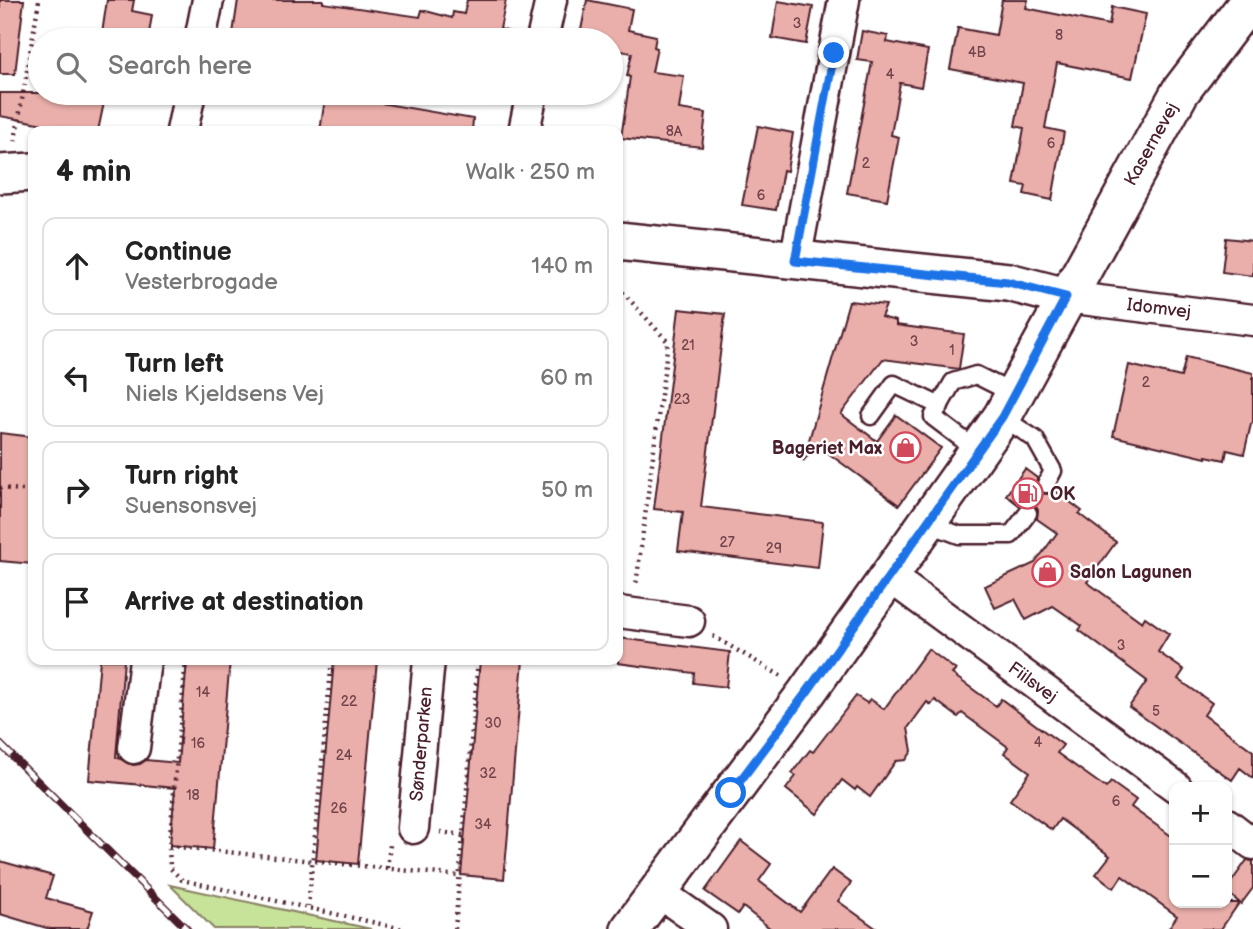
<!DOCTYPE html>
<meta charset="utf-8">
<style>
:root{--surface:#fff;--page:#f6f6f6;--text:#222;--muted:#767676;--line:#e0e0e0}
body{margin:0;font-family:"Balsamiq Sans",sans-serif;background:var(--page);color:var(--text)}
.controls{position:absolute;right:21px;bottom:21px;display:grid;overflow:hidden;border-radius:14px;box-shadow:0 2px 5px #0004}
.controls button{width:63px;height:63px;display:grid;place-items:center;padding:0;border:0;border-bottom:2px solid var(--line);background:var(--surface);color:var(--text);font:35px sans-serif}
.stop{position:absolute;width:21px;height:21px;margin:-16px;border:5px solid #1a73e8;border-radius:50%;background:#fff}
.stop.end{background:#1a73e8;border-color:#fff;box-shadow:0 2px 7px #0008}
.list{margin:0;padding:0;list-style:none}
h2{display:flex;justify-content:space-between;align-items:center;height:91px;margin:0;padding:0 28px;font-size:30px}
h2 small{font-size:23px;font-weight:400;color:var(--muted)}
.list li{display:grid;grid-template-columns:46px 1fr auto;gap:21px;align-items:center;box-sizing:border-box;height:98px;margin:0 14px 14px;padding:0 14px;border:2px solid var(--line);border-radius:14px}
.list b{display:block;font-size:26px;white-space:nowrap}
.list p{margin:0;font-size:23px;white-space:nowrap;color:var(--muted)}
.list em{font-size:23px;font-style:normal;color:var(--muted)}
.icon{flex:none;width:38px;height:38px;fill:none;stroke:currentColor;stroke-width:2;stroke-linecap:round;stroke-linejoin:round}
.map{position:relative;flex:none;width:1253px;height:929px;overflow:hidden}
.search{position:absolute;background:var(--surface);box-shadow:0 2px 5px #0004;left:28px;top:28px;width:595px;height:77px;display:flex;align-items:center;gap:18px;box-sizing:border-box;padding:0 24px;border-radius:38px;color:var(--muted);font-size:26px}
.panel{position:absolute;background:var(--surface);box-shadow:0 2px 5px #0004;left:28px;top:126px;width:595px;height:539px;border-radius:14px}
.map>svg:first-child{display:block}
</style>
<div class="map">
<svg width="1253" height="929" viewBox="0 0 1253 929">
<rect width="100%" height="100%" fill="#fff"/>
<filter id="ink" filterUnits="userSpaceOnUse"><feTurbulence type="fractalNoise" baseFrequency=".0143" numOctaves="2"/><feDisplacementMap in="SourceGraphic" scale="14" xChannelSelector="R" yChannelSelector="G"/><feConvolveMatrix kernelMatrix="1 2 1 2 8 2 1 2 1" color-interpolation-filters="sRGB"/></filter>
<g filter="url(#ink)">
<polygon fill="#c7e299" stroke="#888062" stroke-width="2" points="170,885 371,929 214,929"/>
<g fill="#eaafaa" stroke="#4a1f2b" stroke-width="2">
<polygon points="0,0 24,0 15,74 0,74"/>
<polygon points="107,0 134,0 132,11 152,15 148,40 101,40"/>
<polygon points="238,0 323,0 323,3 420,17 422,10 452,18 453,12 464,14 467,0 506,0 500,29 510,32 509,40 232,40"/>
<polygon points="587,0 632,9 628,30 656,36 654,47 657,48 652,72 684,76 679,109 706,113 702,147 621,138 630,77 627,76 632,53 611,49 611,40 579,40"/>
<polygon points="1002,0 1028,0 1026,8 1109,25 1112,7 1146,14 1132,78 1057,63 1045,128 1064,132 1052,200 1024,194 1026,186 1014,184 1024,128 1015,126 1023,83 950,69 958,28 996,35"/>
<polygon points="778,1 813,7 806,44 772,38"/>
<polygon points="862,31 888,36 887,42 928,50 921,87 900,83 891,135 899,137 887,200 847,193 872,62 857,60"/>
<polygon points="0,93 106,93 98,131 81,131 0,116"/>
<polygon points="326,93 364,93 363,100 473,119 472,131 320,131"/>
<polygon points="758,126 793,133 787,171 783,170 776,210 742,205"/>
<polygon points="1226,238 1253,241 1253,276 1222,272"/>
<polygon points="849,301 886,305 881,317 896,321 896,325 964,334 959,369 883,359 841,414 877,441 896,415 941,448 899,505 817,445 803,461"/>
<polygon points="679,309 725,314 701,507 823,522 818,568 678,551 683,512 654,509"/>
<polygon points="1186,357 1253,373 1253,423 1251,424 1244,454 1227,450 1225,460 1206,456 1206,458 1113,436 1129,365 1181,377"/>
<polygon points="0,433 33,437 33,564 0,561"/>
<polygon points="1025,469 1037,478 1036,485 1040,493 1047,494 1054,490 1082,511 1079,514 1116,542 1087,582 1142,622 1145,617 1169,634 1158,652 1184,670 1178,679 1212,703 1204,715 1253,751 1253,778 1240,768 1232,780 1129,707 1147,681 1079,630 1082,626 1053,606 1026,620 1015,599 995,608 985,586 1035,563 1057,533 1037,519 1038,510 1034,504 1025,503 1020,506 1006,495"/>
<polygon points="618,638 730,652 726,687 693,683 694,673 618,663"/>
<polygon points="928,649 956,670 952,674 996,706 1001,699 1063,745 1057,753 1106,788 1111,782 1136,800 1131,807 1174,838 1174,903 1239,903 1221,929 1168,929 1177,916 1122,876 1114,888 1096,874 1110,856 1060,819 1052,830 1010,800 1030,772 1004,753 1008,747 962,713 958,717 935,700 931,705 927,702 908,728 912,751 906,760 896,761 870,797 857,787 855,790 842,780 817,814 786,789 796,776 792,773 810,750 813,752 856,696 867,703 870,699 884,709"/>
<polygon points="100,660 124,660 116,757 133,765 140,764 146,760 178,763 187,660 230,660 213,849 170,845 175,788 89,780"/>
<polygon points="334,660 377,660 358,864 316,860"/>
<polygon points="480,660 523,660 504,879 461,875"/>
<polygon points="741,841 771,864 759,881 800,912 832,869 851,883 838,901 877,929 771,929 743,907 738,914 705,891"/>
<polygon points="1247,860 1253,861 1253,888 1241,904 1227,892 1227,888"/>
<polygon points="0,861 53,876 46,898 93,911 87,929 50,929 0,914"/>
</g>
<g fill="none" stroke-linecap="round" stroke-linejoin="round">
<defs>
<g id="service">
<polyline points="871,416 894,384 940,406"/>
<polyline points="1002,417 1035,439 1053,471 1046,484"/>
<polyline points="978,451 933,417 953,382 976,375 1014,394"/>
<polyline points="927,523 959,535 1011,535 1028,513"/>
</g>
<g id="minor">
<polyline points="200,40 208,0"/>
<polyline points="542,40 551,0"/>
<polyline points="182,131 190,93"/>
<polyline points="524,131 532,93"/>
<polyline points="795,261 844,0"/>
<polyline points="1066,297 1253,320"/>
<polyline points="890,577 1176,787"/>
<polyline points="618,612 689,621"/>
<polyline points="134,748 145,660"/>
<polyline points="1227,824 1253,844"/>
<polyline points="413,828 429,660"/>
<polyline points="657,891 711,929"/>
</g>
<g id="tertiary">
<polyline points="0,174 33,172"/>
<polyline points="618,241 1008,282 1066,297"/>
<polyline points="630,929 807,692 1002,417 1180,92 1250,0"/>
</g>
</defs>
<use href="#service" stroke="#4a1f2b" stroke-width="21"/>
<use href="#minor" stroke="#4a1f2b" stroke-width="35"/>
<use href="#tertiary" stroke="#4a1f2b" stroke-width="42"/>
<g stroke="#4a1f2b" stroke-width="4.5" stroke-dasharray="2 5" stroke-linecap="butt">
<polyline points="15,141 39,0"/>
<polyline points="618,287 668,342 636,585"/>
<polyline points="0,488 33,491"/>
<polyline points="713,636 781,676"/>
<polyline points="186,660 169,846 170,868 182,880 403,929"/>
<polyline points="440,832 463,835"/>
<polyline points="169,846 459,876"/>
<polyline points="387,868 390,845"/>
<polyline points="308,907 332,660"/>
<polyline points="455,929 478,660"/>
</g>
<use href="#service" stroke="#fff" stroke-width="16"/>
<use href="#minor" stroke="#fff" stroke-width="30"/>
<use href="#tertiary" stroke="#fff" stroke-width="37"/>
<defs>
<polyline id="rail" points="0,744 187,929"/>
</defs>
<use href="#rail" stroke="#4a1f2b" stroke-width="8"/>
<use href="#rail" stroke="#fff" stroke-width="5" stroke-dasharray="16" stroke-linecap="butt"/>
</g>
</g>
<g fill="none" stroke-linecap="round" stroke-linejoin="round" filter="url(#ink)">
<polyline stroke="#1a73e8" stroke-width="9" points="731,793 807,692 1002,417 1066,297 1008,282 795,261 834,53"/>
</g>
<defs>
<symbol id="shop-ring" viewBox="-11 -11 22 22"><circle r="9.5" fill="#fff" stroke="#d1495b" stroke-width="1.5"/><path d="M-5-2.5h2.3a2.7 3.5 0 0 1 5.4 0H5L5.5 6h-11ZM-1.5-2.5h3a1.5 2.3 0 0 0-3 0Z" fill="#d1495b"/></symbol>
<symbol id="fuel-ring" viewBox="-11 -11 22 22"><circle r="9.5" fill="#fff" stroke="#d1495b" stroke-width="1.5"/><path d="M-5.5-6h7V0h2V4h1.3V-2.5L3-4.5l.8-.8L6-3V5H2.5V1h-1V6h-7ZM-4.2-4.7v3.2H.2V-4.7Z" fill="#d1495b"/></symbol>
</defs>
<g fill-rule="evenodd">
<use href="#shop-ring" x="888" y="430" width="35" height="35"/>
<use href="#fuel-ring" x="1010" y="476" width="35" height="35"/>
<use href="#shop-ring" x="1030" y="554" width="35" height="35"/>
</g>
<g text-anchor="middle" stroke-width="5" stroke-linejoin="round" paint-order="stroke">
<g font-size="14" fill="#72434b">
<text x="797" y="28">3</text>
<text x="1059" y="40">8</text>
<text x="977" y="57">4B</text>
<text x="890" y="79">4</text>
<text x="674" y="136">8A</text>
<text x="1051" y="148">6</text>
<text x="866" y="168">2</text>
<text x="761" y="200">6</text>
<text x="914" y="346">3</text>
<text x="688" y="350">21</text>
<text x="952" y="355">1</text>
<text x="1146" y="387">2</text>
<text x="682" y="404">23</text>
<text x="727" y="547">27</text>
<text x="774" y="553">29</text>
<text x="1121" y="650">3</text>
<text x="203" y="697">14</text>
<text x="349" y="706">22</text>
<text x="1156" y="716">5</text>
<text x="493" y="728">30</text>
<text x="1038" y="747">4</text>
<text x="198" y="748">16</text>
<text x="344" y="760">24</text>
<text x="488" y="778">32</text>
<text x="193" y="800">18</text>
<text x="1116" y="806">6</text>
<text x="339" y="813">26</text>
<text x="483" y="829">34</text>
</g>
<g font-size="18" fill="#4a1f2b" stroke="#fff">
<text transform="translate(1151 144) rotate(-61)" y="6">Kasernevej</text>
<text transform="translate(1159 308) rotate(7)" y="6">Idomvej</text>
<text transform="translate(1033 682) rotate(36)" y="6">Fiilsvej</text>
<text transform="translate(421 744) rotate(-85)" y="6">Sønderparken</text>
</g>
<g font-size="18" font-weight="bold" fill="#4a1f2b" stroke="#fff" text-anchor="start">
<text x="882" y="454" text-anchor="end">Bageriet Max</text>
<text x="1050" y="500">OK</text>
<text x="1070" y="578">Salon Lagunen</text>
</g>
</g>
</svg>
<div class="controls">
<button>+</button>
<button>−</button>
</div>
<div class="stop" style="left:731px;top:793px"></div>
<div class="stop end" style="left:834px;top:53px"></div>
<div class="search"><svg class="icon" aria-label="search" viewBox="0 0 24 24"><circle cx="10" cy="10" r="6"/><path d="M15 15l6 6"/></svg>Search here</div>
<section class="panel">
<h2>4 min<small>Walk · 250 m</small></h2>
<ul class="list">
<li><svg class="icon" aria-label="ahead" viewBox="0 0 24 24"><path d="M12 20V5M6 11l6-6 6 6"/></svg><div><b>Continue</b><p>Vesterbrogade</p></div><em>140 m</em></li>
<li><svg class="icon" aria-label="left" viewBox="0 0 24 24"><path d="M17 20v-9H6M10 6l-5 5 5 5"/></svg><div><b>Turn left</b><p>Niels Kjeldsens Vej</p></div><em>60 m</em></li>
<li><svg class="icon" aria-label="right" viewBox="0 0 24 24"><path d="M7 20v-9h11M14 6l5 5-5 5"/></svg><div><b>Turn right</b><p>Suensonsvej</p></div><em>50 m</em></li>
<li><svg class="icon" aria-label="arrive" viewBox="0 0 24 24"><path d="M6 21V4h12l-3 4 3 4H6"/></svg><div><b>Arrive at destination</b></div></li>
</ul>
</section>
</div>
